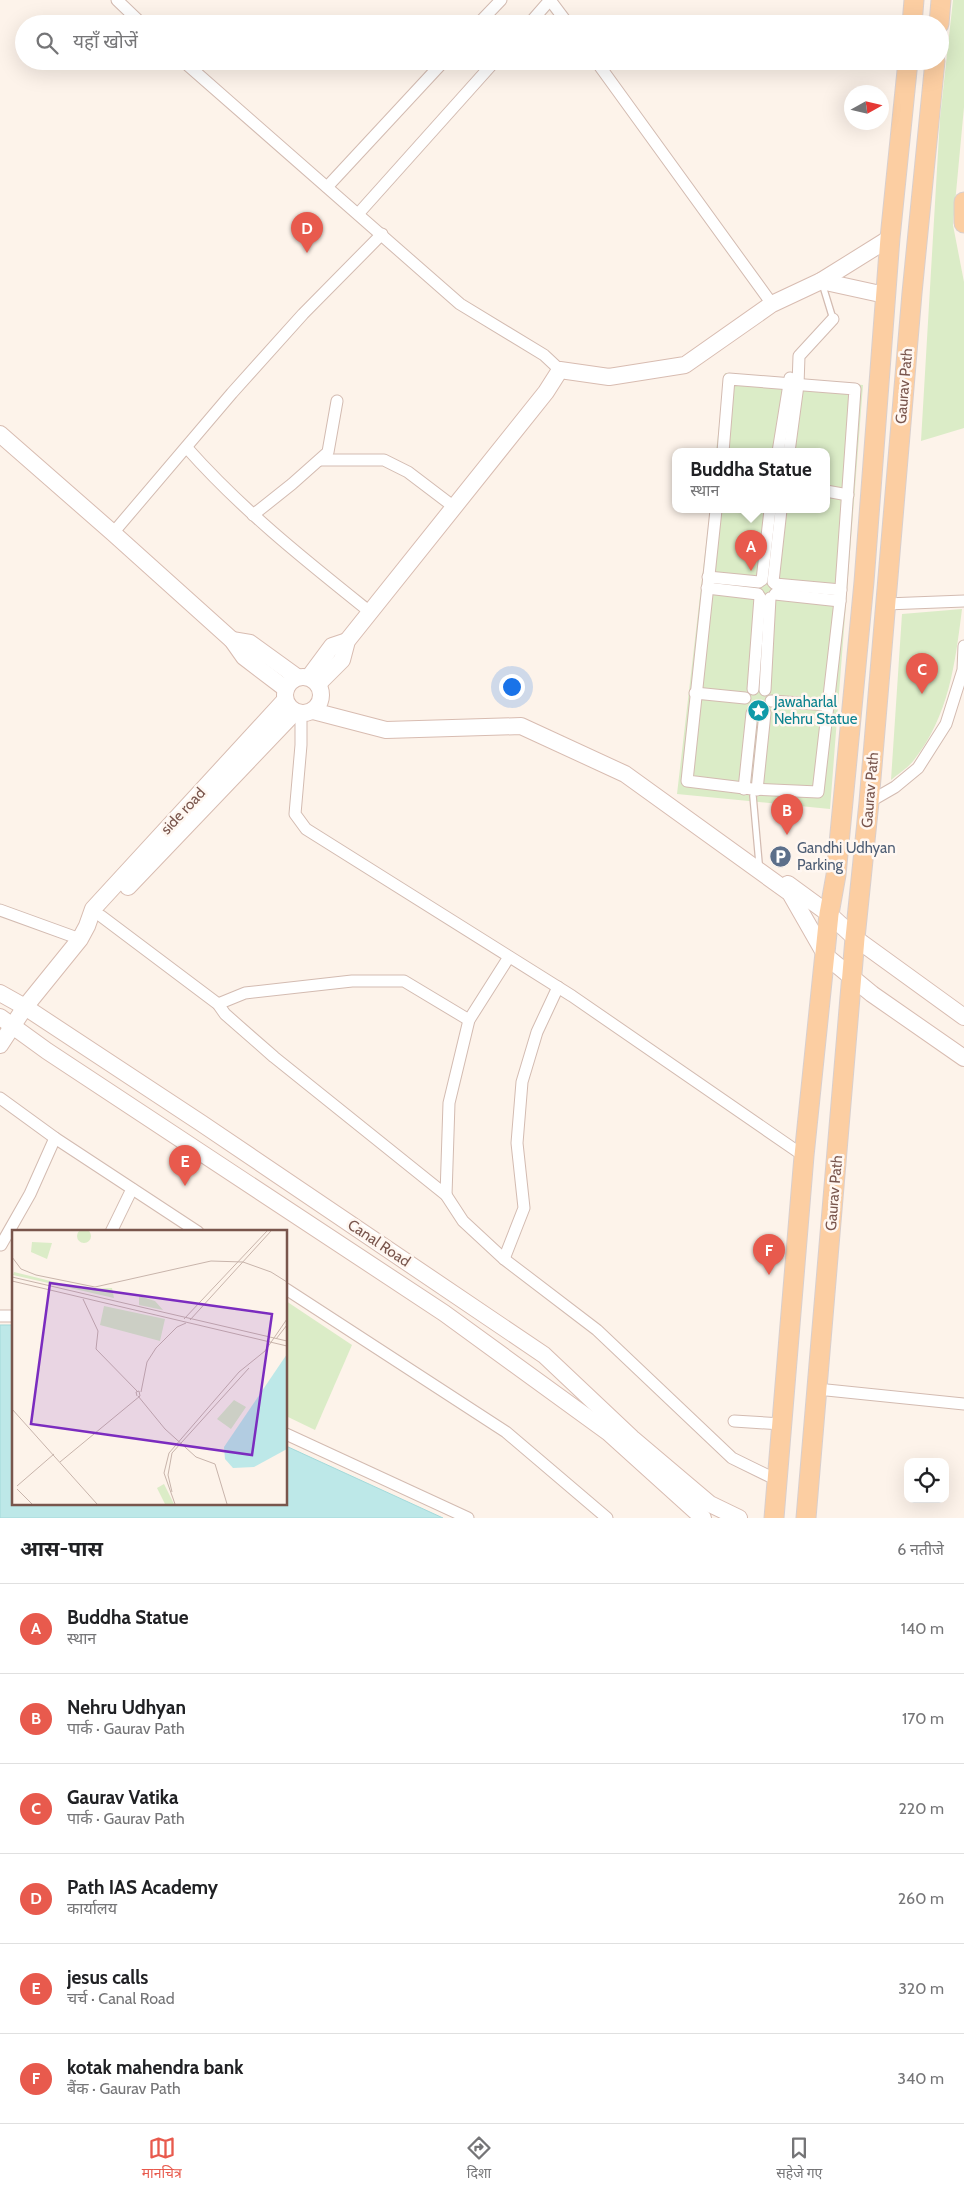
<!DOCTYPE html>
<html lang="hi">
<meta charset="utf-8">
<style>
:root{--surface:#fff;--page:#f6f6f6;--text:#202124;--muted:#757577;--line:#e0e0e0;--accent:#e85a4d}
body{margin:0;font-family:Cabin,"Noto Sans Devanagari",sans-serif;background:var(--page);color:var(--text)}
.controls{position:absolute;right:15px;bottom:15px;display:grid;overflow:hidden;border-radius:10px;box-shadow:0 5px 20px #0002}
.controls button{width:45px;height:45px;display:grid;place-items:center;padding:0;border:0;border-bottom:1px solid var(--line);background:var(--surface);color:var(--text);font:25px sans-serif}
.compass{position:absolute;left:844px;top:85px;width:45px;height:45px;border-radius:50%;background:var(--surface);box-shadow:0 5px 20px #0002;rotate:82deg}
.you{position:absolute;left:511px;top:686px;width:18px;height:18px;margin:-12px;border:4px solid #fff;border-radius:50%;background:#1a73e8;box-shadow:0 0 0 8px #1a73e833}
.badge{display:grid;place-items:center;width:32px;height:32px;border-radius:50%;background:var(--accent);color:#fff;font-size:16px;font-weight:700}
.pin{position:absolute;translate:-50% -41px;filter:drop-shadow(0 1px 2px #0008)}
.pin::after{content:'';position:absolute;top:26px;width:18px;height:15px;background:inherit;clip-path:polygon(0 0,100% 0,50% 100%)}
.popup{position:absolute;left:672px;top:448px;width:158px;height:65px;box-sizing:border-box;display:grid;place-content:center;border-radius:10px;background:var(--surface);filter:drop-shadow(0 1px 4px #0005);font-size:16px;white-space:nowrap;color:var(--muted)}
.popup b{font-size:19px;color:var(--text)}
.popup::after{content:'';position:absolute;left:50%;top:100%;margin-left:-10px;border:10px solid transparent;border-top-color:var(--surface)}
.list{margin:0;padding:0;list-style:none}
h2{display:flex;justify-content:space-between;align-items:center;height:65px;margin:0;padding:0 20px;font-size:21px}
h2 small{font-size:16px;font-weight:400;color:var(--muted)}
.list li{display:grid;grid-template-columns:32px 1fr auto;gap:15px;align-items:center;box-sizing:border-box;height:90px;padding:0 20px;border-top:1px solid var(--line)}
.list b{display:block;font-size:19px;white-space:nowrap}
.list p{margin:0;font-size:16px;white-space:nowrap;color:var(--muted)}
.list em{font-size:16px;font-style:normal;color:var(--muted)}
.icon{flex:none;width:28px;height:28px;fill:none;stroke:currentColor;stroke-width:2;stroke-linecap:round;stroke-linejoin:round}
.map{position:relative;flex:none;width:964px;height:1518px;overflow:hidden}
.search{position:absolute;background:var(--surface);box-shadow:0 5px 20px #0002;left:15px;right:15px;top:15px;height:55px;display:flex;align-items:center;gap:12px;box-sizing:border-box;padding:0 18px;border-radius:28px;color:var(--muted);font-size:19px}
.sheet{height:605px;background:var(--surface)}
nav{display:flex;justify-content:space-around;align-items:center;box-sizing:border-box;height:70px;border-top:1px solid var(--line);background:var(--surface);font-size:14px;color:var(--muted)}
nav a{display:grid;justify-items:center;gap:2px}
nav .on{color:var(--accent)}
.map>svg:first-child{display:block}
</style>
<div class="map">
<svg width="964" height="1518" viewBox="0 0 964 1518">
<rect width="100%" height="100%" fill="#fdf3ea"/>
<g fill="#dbecc7">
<polygon points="953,0 964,0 964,107 953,225 964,282 964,428 921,441 940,118"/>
<polygon points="725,373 863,385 830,809 677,794 710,510 826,510 826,452 716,452"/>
<path d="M 962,609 C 955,665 949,715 914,760 C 908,768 898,774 891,780 L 902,614 Z"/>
<polygon points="286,1301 352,1345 315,1430 286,1416"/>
</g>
<polygon fill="#bde8e8" stroke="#a3d9da" points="0,1325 14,1325 14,1504 286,1504 286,1446 443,1518 0,1518"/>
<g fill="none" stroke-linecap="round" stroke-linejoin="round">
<defs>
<g id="lane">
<polyline points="822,283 833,319"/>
<polyline points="753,796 759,863"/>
</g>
<g id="street">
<polyline points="117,0 142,24"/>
<polyline points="550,0 568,24"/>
<polyline points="478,24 501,0"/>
<polyline points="529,24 550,0"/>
<polyline points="183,61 460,304 544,355 560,370"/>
<polyline points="596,61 772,304"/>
<polyline points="327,187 444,61"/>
<polyline points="358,214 495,61"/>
<path d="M 187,448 C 243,511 305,560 370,612"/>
<polyline points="778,452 790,378"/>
<polyline points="789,452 798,385 799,356 833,319"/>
<polyline points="320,460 384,460 408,472 454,507"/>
<polyline points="826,491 848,495"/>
<polyline points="716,510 687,781 752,789 818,792 840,601 855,389 729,379 723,452"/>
<polyline points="253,515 292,484 328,452 337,401"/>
<polyline points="113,533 232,393 303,314 382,234"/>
<polyline points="708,577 759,582"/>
<polyline points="762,580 770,510"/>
<polyline points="773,582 781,510"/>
<polyline points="775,584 841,590"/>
<polyline points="707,588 758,594"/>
<polyline points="775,594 840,601"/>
<polyline points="886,604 964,601"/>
<polyline points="753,689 760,597"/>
<polyline points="765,690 770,598"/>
<polyline points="695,693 745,698"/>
<polyline points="771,701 829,705"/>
<polyline points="301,713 301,745 295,814 306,829 572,996 804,1156"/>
<polyline points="744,789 752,713"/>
<polyline points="757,790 765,713"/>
<polyline points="869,802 895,787 918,768 946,724 963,670 964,646"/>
<polyline points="0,910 80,939"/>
<polyline points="101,916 218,1004 225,1014 274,1057 446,1195 463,1221 504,1259 597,1330 732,1458 777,1480"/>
<polyline points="218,1004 245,993 352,981 404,981 469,1020"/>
<polyline points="0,1098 55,1138 198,1232"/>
<polyline points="446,1195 449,1103 469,1020 509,957"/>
<polyline points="111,1232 132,1189"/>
<polyline points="1,1245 30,1194 55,1138"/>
<polyline points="504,1259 524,1208 517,1143 522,1082 537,1032 558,987"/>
<polyline points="286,1289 506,1432 607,1518"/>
<polyline points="0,1316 14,1316"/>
<polyline points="817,1389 964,1404"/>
<polyline points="734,1421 782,1424"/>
<polyline points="286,1434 468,1518"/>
</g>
<g id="secondary">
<polyline points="821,281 885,295"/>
<polyline points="0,434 113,533 232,640 244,657 286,689"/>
<polyline points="232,640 250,643 297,677"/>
<circle cx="303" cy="695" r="18"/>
<polyline points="309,677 332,646 347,641"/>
<polyline points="318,684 342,660 347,641 546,392 560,370 609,377 685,365 772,304 821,281 890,238"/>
<polyline points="313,711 386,730 521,726 625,774 790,893 826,956 872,994 964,1058"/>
<polyline points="788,884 829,914 855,938 964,1017"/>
<polyline points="128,887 295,712"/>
<polyline points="0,993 25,1007 201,1123 544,1355 632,1438 710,1504 739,1518"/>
<polyline points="0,1017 47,1051 444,1313 609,1433 703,1518"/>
<polyline points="0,1045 25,1007 80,939 87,926 93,909 285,700"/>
</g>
<g id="primary">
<polyline points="912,24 914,0"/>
<polyline points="939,24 941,0"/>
<polyline points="964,202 964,223"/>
<polyline points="774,1518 804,1156 829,914 836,875 864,582 890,238 908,61"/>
<polyline points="806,1518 855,938 869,802 912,293 935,61"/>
</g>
</defs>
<use href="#lane" stroke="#d3bbb1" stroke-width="8"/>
<use href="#street" stroke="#d3bbb1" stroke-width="13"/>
<use href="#secondary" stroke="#d8bcb1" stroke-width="18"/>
<use href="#primary" stroke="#d9cfcd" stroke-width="21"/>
<use href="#lane" stroke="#fff" stroke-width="5.5"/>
<use href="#street" stroke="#fff" stroke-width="11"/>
<use href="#secondary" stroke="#fff" stroke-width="16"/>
<use href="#primary" stroke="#fccea2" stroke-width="19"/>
</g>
<defs>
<symbol id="sight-disc" viewBox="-11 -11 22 22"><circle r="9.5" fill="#0f9aa8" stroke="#fff7f1"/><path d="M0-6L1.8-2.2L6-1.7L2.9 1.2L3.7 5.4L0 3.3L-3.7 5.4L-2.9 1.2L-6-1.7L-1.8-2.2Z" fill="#fff"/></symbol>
<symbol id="parking-disc" viewBox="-11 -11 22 22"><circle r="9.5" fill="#5c6f8a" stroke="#fff7f1"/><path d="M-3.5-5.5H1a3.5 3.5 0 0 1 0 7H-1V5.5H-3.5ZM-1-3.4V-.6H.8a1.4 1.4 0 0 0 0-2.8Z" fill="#fff"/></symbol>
</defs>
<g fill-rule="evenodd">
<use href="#sight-disc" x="746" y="698" width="25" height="25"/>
<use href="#parking-disc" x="768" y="844" width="25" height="25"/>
</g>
<g text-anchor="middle" stroke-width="5" stroke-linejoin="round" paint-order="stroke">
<g font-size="15" fill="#79554c" stroke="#fff7f1">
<text transform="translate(904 386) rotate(-85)" y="5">Gaurav Path</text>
<text transform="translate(870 790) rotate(-85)" y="5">Gaurav Path</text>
<text transform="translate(183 811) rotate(-47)" y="5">side road</text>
<text transform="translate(834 1193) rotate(-85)" y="5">Gaurav Path</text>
<text transform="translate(379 1243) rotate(34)" y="5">Canal Road</text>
</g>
<g font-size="15" fill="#0d838f" stroke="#fff7f1" text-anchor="start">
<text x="774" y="707">Jawaharlal<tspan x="774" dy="17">Nehru Statue</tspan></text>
</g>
<g font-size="15" fill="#4e5e75" stroke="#fff7f1" text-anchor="start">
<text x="797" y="853">Gandhi Udhyan<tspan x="797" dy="17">Parking</tspan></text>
</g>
</g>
<g transform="translate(12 1230)">
<rect width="275" height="275" fill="#fdf3ea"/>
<path d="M65 6a7 7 0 1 1 14 0a7 7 0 1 1-14 0ZM 20,12 L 40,13 L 35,29 L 19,22 ZM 2,42 L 71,59 L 100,58 L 102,68 L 1,45 ZM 127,66 L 143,71 L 151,80 L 127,75 ZM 92,76 L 153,89 L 148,111 L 88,95 ZM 222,170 L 234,177 L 219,199 L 205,189 ZM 152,254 L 162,274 L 153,274 L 145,258 Z" fill="#dbecc7"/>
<path d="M 275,124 L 275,219 L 242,237 L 221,238 L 213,229 L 212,217 Z" fill="#bde8e8"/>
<path fill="none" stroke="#c8b4ab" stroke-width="1" d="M 0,27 L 9,39 L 24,45 L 83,57 L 199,31 L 231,32 L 259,42 L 275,52M 0,47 L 275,111M 0,51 L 275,116M 71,69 L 86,101 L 84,119 L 125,161M 172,89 L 255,1M 178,90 L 259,1M 264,109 L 275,95M 129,162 L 135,132 L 144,118 L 165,97 L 174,93M 126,166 L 153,199 L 184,227 L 203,234 L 215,274M 0,179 L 85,274M 48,232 L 128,166 L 127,161 L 124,162 L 125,166M 5,256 L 42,224M 5,259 L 20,274M 160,262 L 156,245 L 160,223 L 237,138M 163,274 L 152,243 L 157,223 L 227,142 L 253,121 L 275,89"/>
<path fill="#7b2cbf" fill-opacity="0.15" stroke="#7b2cbf" stroke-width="2.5" d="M 38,53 L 260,84 L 240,225 L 19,194 Z"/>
<rect width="275" height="275" fill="none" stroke="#79554c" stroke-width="2.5"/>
</g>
</svg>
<div class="controls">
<button><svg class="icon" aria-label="locate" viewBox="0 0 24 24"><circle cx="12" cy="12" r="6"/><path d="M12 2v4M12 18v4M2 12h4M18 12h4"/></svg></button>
</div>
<svg class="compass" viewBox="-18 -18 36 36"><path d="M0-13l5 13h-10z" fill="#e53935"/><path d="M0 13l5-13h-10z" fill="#757577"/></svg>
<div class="you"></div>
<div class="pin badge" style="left:751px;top:571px">A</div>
<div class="popup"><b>Buddha Statue</b>स्थान</div>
<div class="pin badge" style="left:787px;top:835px">B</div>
<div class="pin badge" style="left:922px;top:694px">C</div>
<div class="pin badge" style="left:307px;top:253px">D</div>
<div class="pin badge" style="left:185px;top:1186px">E</div>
<div class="pin badge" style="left:769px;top:1275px">F</div>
<div class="search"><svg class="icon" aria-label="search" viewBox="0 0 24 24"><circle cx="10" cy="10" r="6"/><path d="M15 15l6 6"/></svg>यहाँ खोजें</div>
</div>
<section class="sheet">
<h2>आस-पास<small>6 नतीजे</small></h2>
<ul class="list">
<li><span class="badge">A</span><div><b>Buddha Statue</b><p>स्थान</p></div><em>140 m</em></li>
<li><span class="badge">B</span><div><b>Nehru Udhyan</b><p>पार्क · Gaurav Path</p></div><em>170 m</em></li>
<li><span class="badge">C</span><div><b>Gaurav Vatika</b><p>पार्क · Gaurav Path</p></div><em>220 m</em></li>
<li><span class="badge">D</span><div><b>Path IAS Academy</b><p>कार्यालय</p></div><em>260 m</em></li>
<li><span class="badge">E</span><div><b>jesus calls</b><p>चर्च · Canal Road</p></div><em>320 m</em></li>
<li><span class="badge">F</span><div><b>kotak mahendra bank</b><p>बैंक · Gaurav Path</p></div><em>340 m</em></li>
</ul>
</section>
<nav>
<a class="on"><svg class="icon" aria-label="map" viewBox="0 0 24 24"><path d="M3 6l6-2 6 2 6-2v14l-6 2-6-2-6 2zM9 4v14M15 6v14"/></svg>मानचित्र</a>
<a><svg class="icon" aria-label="directions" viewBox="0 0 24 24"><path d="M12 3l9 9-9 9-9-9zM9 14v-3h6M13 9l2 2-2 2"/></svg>दिशा</a>
<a><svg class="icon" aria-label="saved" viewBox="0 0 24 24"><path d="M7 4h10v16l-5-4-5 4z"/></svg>सहेजे गए</a>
</nav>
